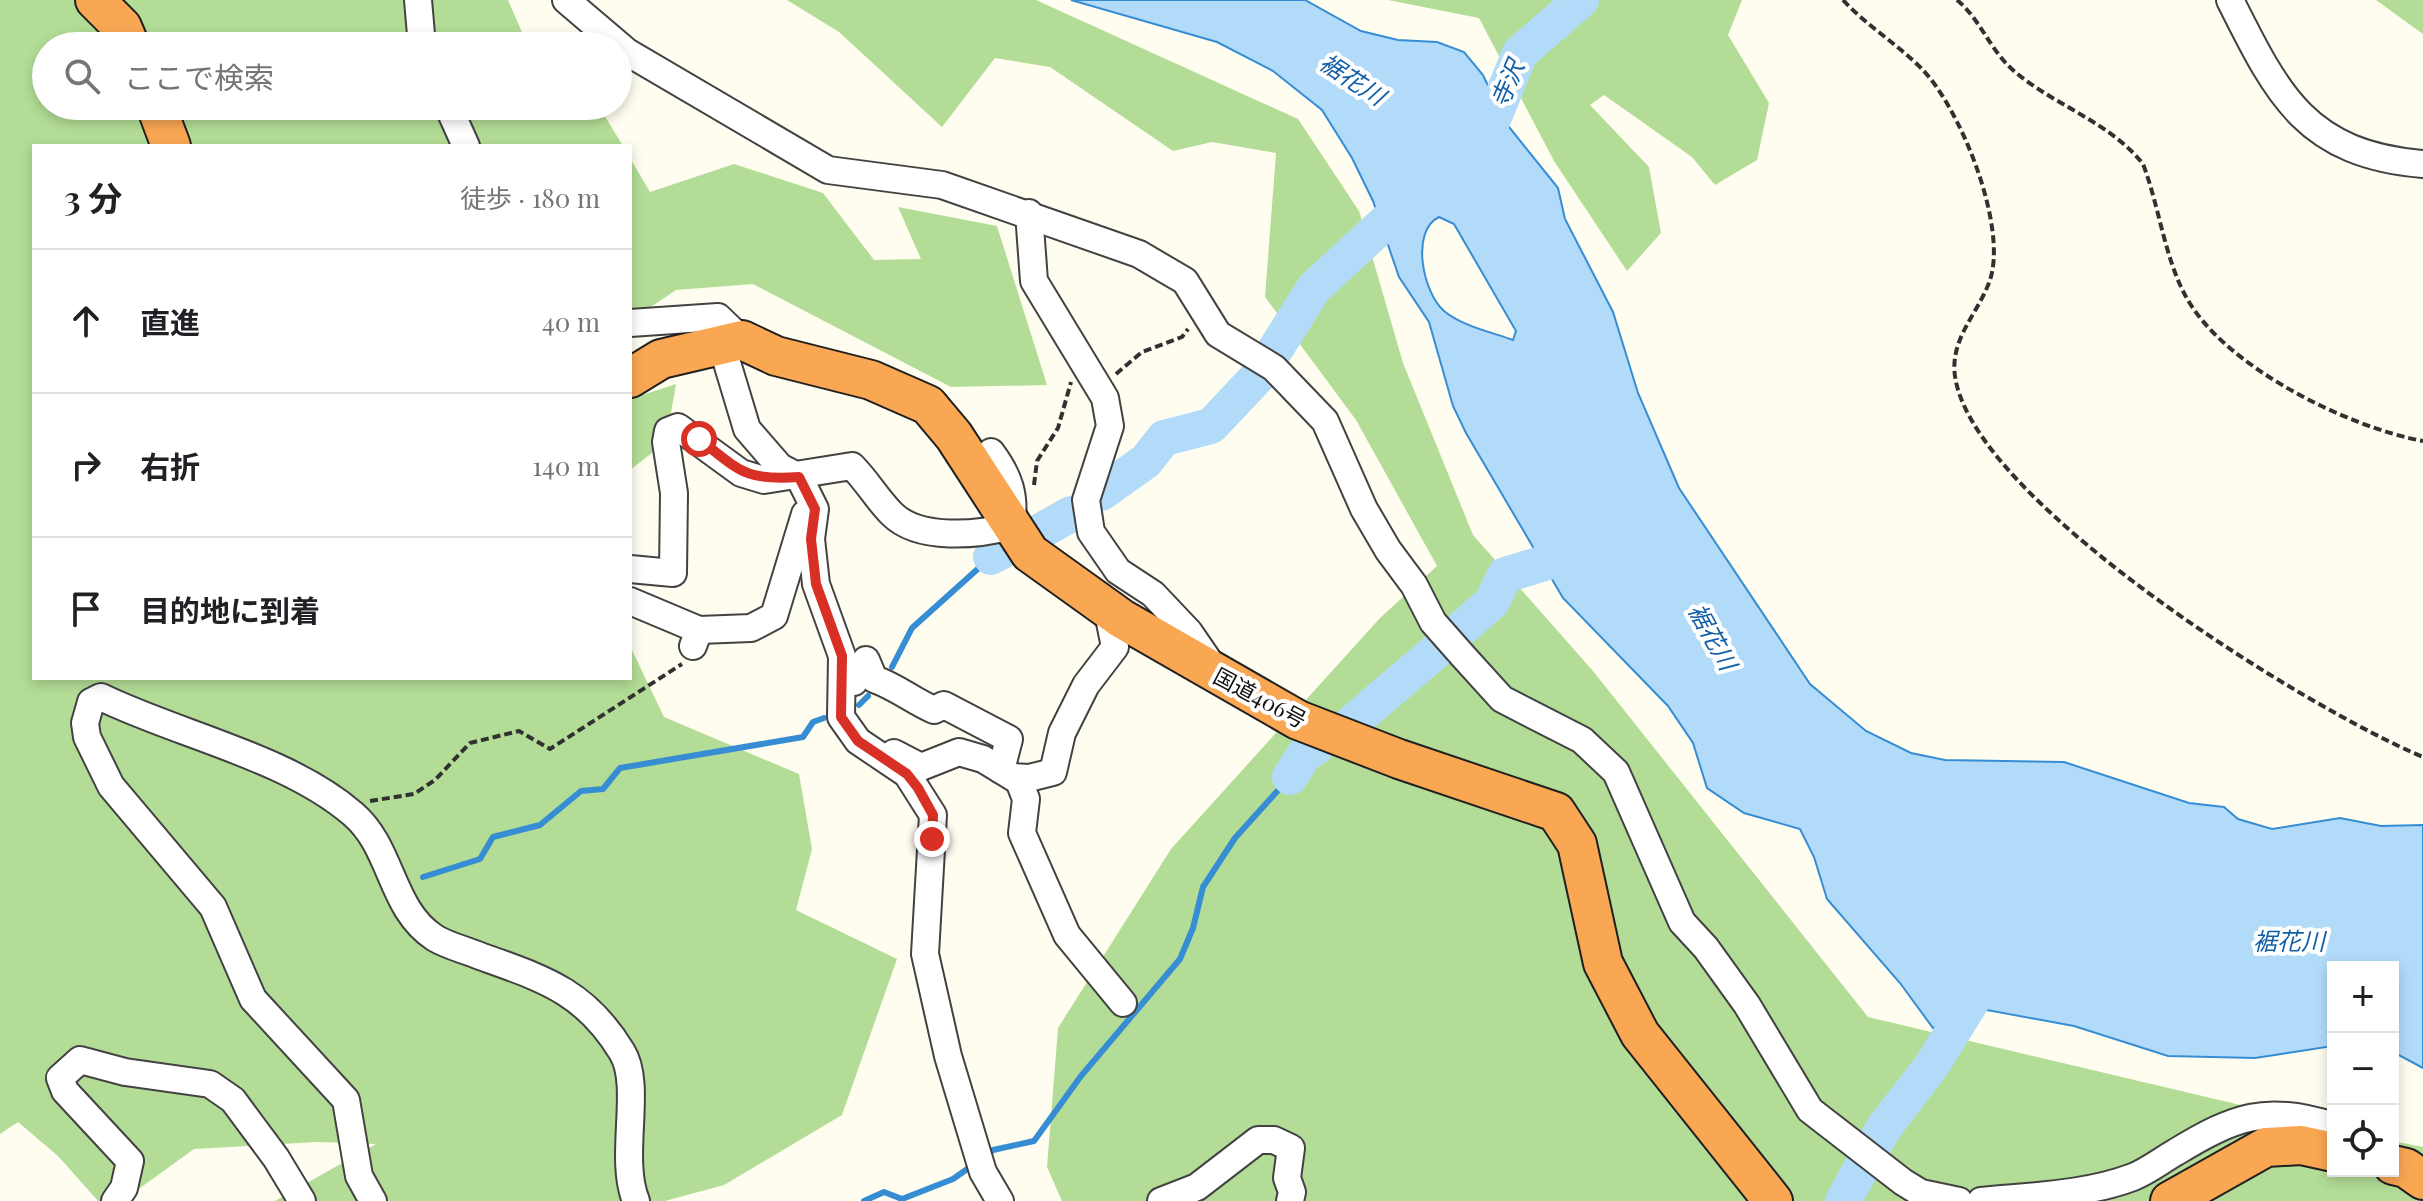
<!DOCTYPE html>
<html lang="ja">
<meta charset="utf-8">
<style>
:root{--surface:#fff;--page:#f2f2f2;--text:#202124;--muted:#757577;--line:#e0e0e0}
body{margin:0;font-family:"Playfair Display","Noto Sans JP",serif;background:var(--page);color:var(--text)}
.controls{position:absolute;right:24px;bottom:24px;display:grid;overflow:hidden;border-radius:0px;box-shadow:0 4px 12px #0003}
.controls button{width:72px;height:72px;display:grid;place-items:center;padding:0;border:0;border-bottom:2px solid var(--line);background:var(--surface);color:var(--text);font:40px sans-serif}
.stop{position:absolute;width:24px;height:24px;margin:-18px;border:6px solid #d93025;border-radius:50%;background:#fff}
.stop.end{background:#d93025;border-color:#fff;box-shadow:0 2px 8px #0008}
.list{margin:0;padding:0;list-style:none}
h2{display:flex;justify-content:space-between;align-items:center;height:104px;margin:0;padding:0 32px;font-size:34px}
h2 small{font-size:26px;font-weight:400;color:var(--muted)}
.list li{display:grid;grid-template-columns:52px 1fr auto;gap:24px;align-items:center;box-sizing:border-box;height:144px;padding:0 32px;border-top:2px solid var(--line)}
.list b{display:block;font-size:30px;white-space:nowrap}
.list em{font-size:26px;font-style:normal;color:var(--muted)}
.icon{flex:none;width:44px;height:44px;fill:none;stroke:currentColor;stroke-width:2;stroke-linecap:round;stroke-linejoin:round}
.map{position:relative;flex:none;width:2423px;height:1201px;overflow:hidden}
.search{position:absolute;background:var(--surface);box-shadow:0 4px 12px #0003;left:32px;top:32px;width:600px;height:88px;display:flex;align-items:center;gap:20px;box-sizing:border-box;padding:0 28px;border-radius:44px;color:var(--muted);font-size:30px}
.panel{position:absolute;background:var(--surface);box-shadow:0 4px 12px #0003;left:32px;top:144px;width:600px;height:536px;border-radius:0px}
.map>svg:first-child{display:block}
</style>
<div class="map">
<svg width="2423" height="1201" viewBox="0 0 2423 1201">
<rect width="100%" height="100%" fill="#fffdf0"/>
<g fill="#b3dd96">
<polygon points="0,0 508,0 528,46 46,46 46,106 588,106 603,113 623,146 34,146 34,678 630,678 630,646 664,717 799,774 812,849 796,910 897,959 842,1115 724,1185 665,1201 275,1201 376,1144 318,1142 194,1149 122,1201 98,1201 58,1156 18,1122 0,1134"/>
<polygon points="787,0 1036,0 1298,119 1359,211 1403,363 1473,535 1593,671 1868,1017 2333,1127 2333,1171 2393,1171 2393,1141 2423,1147 2423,1201 1062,1201 1047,1167 1058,1028 1171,849 1380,618 1437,566 1356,420 1265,297 1276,153 1212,142 1173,151 1050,67 995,58 942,127 839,32"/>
<polygon points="1388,0 1742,0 1728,35 1769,103 1757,160 1715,185 1692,157 1604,95 1590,105 1649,167 1661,233 1627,271 1554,161 1479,18"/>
<polygon points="2376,0 2423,0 2423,34"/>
<polygon points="630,158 650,192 734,164 823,193 874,260 921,259 898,207 997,226 1047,385 951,387 753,284 676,290 630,321"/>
<polygon points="676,384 666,442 630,470 630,399"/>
</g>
<path fill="#b2dbf9" stroke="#368dd3" stroke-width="2" fill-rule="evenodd" d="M 1071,0 L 1305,0 L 1361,31 L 1398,40 L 1437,42 L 1464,52 L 1483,75 L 1505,122 L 1558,188 L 1565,219 L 1613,312 L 1638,393 L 1679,488 L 1810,684 L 1866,731 L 1911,753 L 1945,760 L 2064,762 L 2189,803 L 2224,807 L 2238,819 L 2272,829 L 2340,818 L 2381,826 L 2423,825 L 2423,1068 L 2393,1052 L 2393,967 L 2333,967 L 2333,1046 L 2255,1058 L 2168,1056 L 2074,1026 L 1987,1010 L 1933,1028 L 1900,983 L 1827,899 L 1814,857 L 1800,829 L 1744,813 L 1707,788 L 1693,743 L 1668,706 L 1563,598 L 1466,433 L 1453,406 L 1429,322 L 1399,277 L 1373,201 L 1352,158 L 1322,110 L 1273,71 L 1217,42 ZM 1439,217 L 1454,224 L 1516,331 L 1513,340 C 1491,332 1462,326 1444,311 C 1423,293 1410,231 1439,217 Z"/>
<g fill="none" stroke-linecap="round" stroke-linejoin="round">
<g stroke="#368dd3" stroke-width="6">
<polyline points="892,667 912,628 991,557"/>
<polyline points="859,705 868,696"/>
<polyline points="423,877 480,859 493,837 540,825 581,791 603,789 620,768 803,737 813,722 824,718"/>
<polyline points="985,1156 993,1150 1034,1141 1081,1076 1180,959 1193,928 1203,887 1235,838 1290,777"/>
<polyline points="864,1201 884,1192 902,1199 953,1179 973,1165"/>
</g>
<g stroke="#b2dbf9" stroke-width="36">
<polyline points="1481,149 1520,53 1581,0"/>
<polyline points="1275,350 1314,288 1415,195"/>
<polyline points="1101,493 1146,461 1164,438 1211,426 1259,375"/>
<polyline points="1039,532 1071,514"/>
<polyline points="991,557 1004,550"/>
<polyline points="1461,629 1492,602 1505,575 1558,559 1567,540 1577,538"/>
<polyline points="1353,722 1436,651"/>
<polyline points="1290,777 1304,755 1316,747"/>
<polyline points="1843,1201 1883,1129 1932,1065 1986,978"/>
</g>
<defs>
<g id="minor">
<polyline points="418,0 422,46"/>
<polyline points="566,0 627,52 828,170 942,185 1139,254 1185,281 1218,334 1274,368 1325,421 1364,509 1388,550 1414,585 1433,622 1463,656 1502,699 1582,740 1616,772 1682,922 1706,948 1747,1005 1810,1110 1903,1182 1921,1193 1959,1201"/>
<path d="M 2230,0 C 2278,96 2306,154 2423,164"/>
<polyline points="448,106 466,146"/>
<polyline points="1029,213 1034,281 1105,398 1110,426 1086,500 1091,532 1118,571 1153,594 1189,632 1213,667"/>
<polyline points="630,323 718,317 742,340"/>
<polyline points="722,346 747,429 780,467 799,477 815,509 811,539 816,584 842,656 841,717 858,741 907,774 933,815 925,954 948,1056 983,1172 1000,1201"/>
<path d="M 630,569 L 673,573 L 674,493 L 666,442 L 668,431 L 678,427 L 741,473 L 764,480 L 852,466 C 867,481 877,499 892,514 C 919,541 978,535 1011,526 C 1016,496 1009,476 991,452"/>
<polyline points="630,601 699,630 693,646"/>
<polyline points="699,630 751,628 774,616 805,514"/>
<path d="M 842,675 L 854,682 L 866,660 L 874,679 C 897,687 913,701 934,710 L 944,705 L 1009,739 L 1001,770"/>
<polyline points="894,753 921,767 959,752 983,759 1019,781 1026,799 1022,833 1067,935 1123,1003"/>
<polyline points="1013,777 1029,778 1053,772 1062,733 1086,685 1115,647 1107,608"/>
<polyline points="115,1201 124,1188 130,1161 65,1091 60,1078 80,1060 125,1072 210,1084 233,1100 276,1158 302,1201"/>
<path d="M 373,1201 L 359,1176 L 346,1100 L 253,999 L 213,907 L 111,786 L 87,737 L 85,723 L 91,702 L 101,697 C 179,735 287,757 353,814 C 393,848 390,909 435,938 C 448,946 466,950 480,956 C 544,979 585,991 622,1052 C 643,1086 618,1157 636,1201"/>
<polyline points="1161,1201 1197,1187 1258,1140 1274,1140 1291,1148 1287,1178 1292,1192 1290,1201"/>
<path d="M 1981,1201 C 2030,1196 2086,1195 2133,1177 C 2148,1171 2162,1160 2176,1152 C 2234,1117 2266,1104 2333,1126"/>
</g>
<g id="highway">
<polyline points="95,0 122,27 130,46"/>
<polyline points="156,106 171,146"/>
<polyline points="630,378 661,359 742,340 776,356 871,380 928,405 954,436 1030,553 1122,619 1298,720 1399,759 1556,812 1577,844 1603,963 1640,1034 1773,1201"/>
<polyline points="2393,1165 2406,1168 2423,1180"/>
<polyline points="2170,1201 2266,1147 2301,1145 2333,1152"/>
</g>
</defs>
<use href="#minor" stroke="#424242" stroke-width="30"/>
<use href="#highway" stroke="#202020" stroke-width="42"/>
<g stroke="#313131" stroke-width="4" stroke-dasharray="8 4" stroke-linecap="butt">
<path d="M 1843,0 C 1867,26 1896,43 1921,68 C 1960,107 2008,226 1990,280 C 1977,317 1945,342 1957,386 C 1989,511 2306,708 2423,757"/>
<path d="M 1957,0 C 1981,20 1989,49 2014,71 C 2055,106 2110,122 2143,164 C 2159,206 2164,254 2184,293 C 2220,365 2347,427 2423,441"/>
<polyline points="1116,374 1142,352 1182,337 1188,329"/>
<polyline points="1034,485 1037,461 1058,428 1071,382"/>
<polyline points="370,801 414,794 435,780 470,743 519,731 550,749 682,664"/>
</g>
<use href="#minor" stroke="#fff" stroke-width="26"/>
<use href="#highway" stroke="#faa753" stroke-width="38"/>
</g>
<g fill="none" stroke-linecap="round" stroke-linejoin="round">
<path stroke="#d93025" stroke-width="10" d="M 699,439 C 740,471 745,481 799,477 L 815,509 L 811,539 L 816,584 L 842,656 L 841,717 L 858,741 L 907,774 L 918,788 L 933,815 L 932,839"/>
</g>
<g text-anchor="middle" stroke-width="8" stroke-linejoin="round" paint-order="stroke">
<g font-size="22" fill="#0f0f0f" stroke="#fff">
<text transform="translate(1260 698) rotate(28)" y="8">国道406号</text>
</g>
<g font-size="24" font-style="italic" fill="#125fa6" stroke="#fff">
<text transform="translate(1352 80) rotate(33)" y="8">裾花川</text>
<text transform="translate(1508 84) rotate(-67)" y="8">寺沢</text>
<text transform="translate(1712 637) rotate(61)" y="8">裾花川</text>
<text x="2289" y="950">裾花川</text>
</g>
</g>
</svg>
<div class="controls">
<button>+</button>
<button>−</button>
<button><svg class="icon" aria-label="locate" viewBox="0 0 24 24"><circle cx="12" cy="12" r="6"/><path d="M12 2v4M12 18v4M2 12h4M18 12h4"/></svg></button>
</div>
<div class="stop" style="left:699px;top:439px"></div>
<div class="stop end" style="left:932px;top:839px"></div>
<div class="search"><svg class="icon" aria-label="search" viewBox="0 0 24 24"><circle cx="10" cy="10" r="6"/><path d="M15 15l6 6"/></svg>ここで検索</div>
<section class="panel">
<h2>3 分<small>徒歩 · 180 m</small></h2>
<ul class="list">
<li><svg class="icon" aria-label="ahead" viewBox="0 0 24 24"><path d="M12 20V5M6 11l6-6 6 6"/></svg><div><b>直進</b></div><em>40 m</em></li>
<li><svg class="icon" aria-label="right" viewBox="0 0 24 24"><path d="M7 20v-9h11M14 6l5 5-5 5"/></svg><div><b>右折</b></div><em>140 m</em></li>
<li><svg class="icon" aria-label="arrive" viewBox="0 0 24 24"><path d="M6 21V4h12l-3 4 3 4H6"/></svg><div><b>目的地に到着</b></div></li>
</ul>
</section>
</div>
